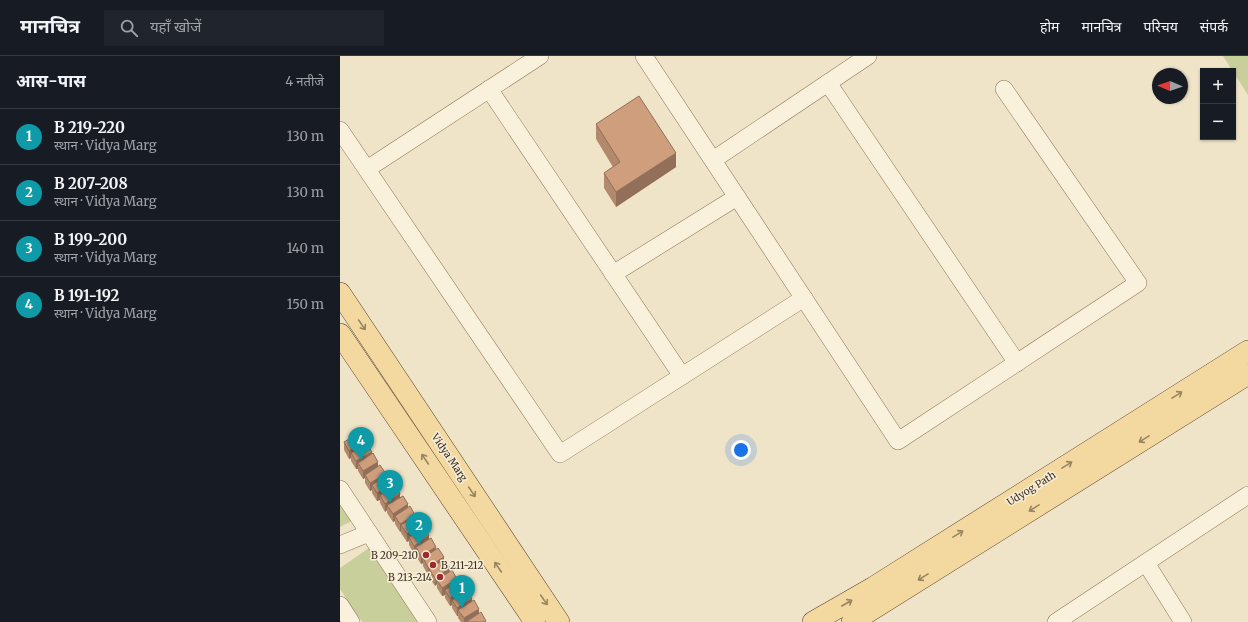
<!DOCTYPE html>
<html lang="hi">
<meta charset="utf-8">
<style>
:root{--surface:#171b24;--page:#20242c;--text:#f1f3f6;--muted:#9ea1a6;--line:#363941;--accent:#8c9099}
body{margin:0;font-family:Merriweather,"Noto Sans Devanagari",serif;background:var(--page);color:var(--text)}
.controls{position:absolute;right:12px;top:12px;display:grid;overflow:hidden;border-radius:0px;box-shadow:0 1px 3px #0004}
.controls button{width:36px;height:36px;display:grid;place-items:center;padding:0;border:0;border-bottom:1px solid var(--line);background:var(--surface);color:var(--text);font:20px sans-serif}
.compass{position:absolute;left:812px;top:12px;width:36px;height:36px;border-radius:50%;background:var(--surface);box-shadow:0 1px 3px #0004;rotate:272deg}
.you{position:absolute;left:401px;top:394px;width:14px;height:14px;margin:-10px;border:3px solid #fff;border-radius:50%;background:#1a73e8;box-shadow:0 0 0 6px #1a73e833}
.badge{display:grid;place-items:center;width:26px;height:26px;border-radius:50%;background:var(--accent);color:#fff;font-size:13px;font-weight:700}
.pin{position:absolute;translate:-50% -33px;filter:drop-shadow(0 1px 2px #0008)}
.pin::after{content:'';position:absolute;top:21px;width:14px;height:12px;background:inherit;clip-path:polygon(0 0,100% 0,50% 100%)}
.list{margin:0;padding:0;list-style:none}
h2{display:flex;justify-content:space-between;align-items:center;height:52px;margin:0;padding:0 16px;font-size:17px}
h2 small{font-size:13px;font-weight:400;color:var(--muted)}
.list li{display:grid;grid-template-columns:26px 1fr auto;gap:12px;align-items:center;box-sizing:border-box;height:56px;padding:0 16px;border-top:1px solid var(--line)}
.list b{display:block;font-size:15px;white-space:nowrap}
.list p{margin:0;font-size:13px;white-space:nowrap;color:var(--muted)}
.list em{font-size:13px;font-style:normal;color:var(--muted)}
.icon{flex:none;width:22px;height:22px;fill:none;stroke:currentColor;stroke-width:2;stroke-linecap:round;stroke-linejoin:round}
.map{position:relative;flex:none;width:908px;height:566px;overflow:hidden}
header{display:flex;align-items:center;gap:24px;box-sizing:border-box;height:56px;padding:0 20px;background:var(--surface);border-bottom:1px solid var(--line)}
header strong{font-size:19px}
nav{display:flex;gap:22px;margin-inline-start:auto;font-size:14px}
.search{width:280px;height:36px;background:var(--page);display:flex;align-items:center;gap:10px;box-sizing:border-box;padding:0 14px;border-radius:0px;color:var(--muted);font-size:15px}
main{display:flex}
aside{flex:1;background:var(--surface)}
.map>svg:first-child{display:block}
</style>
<header>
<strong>मानचित्र</strong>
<div class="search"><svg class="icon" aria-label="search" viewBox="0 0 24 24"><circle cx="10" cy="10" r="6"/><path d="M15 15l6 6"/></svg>यहाँ खोजें</div>
<nav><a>होम</a><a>मानचित्र</a><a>परिचय</a><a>संपर्क</a></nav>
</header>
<main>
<aside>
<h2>आस-पास<small>4 नतीजे</small></h2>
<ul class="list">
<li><span class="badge" style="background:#0f9aa8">1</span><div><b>B 219-220</b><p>स्थान · Vidya Marg</p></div><em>130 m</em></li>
<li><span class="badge" style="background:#0f9aa8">2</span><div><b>B 207-208</b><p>स्थान · Vidya Marg</p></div><em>130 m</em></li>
<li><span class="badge" style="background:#0f9aa8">3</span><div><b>B 199-200</b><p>स्थान · Vidya Marg</p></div><em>140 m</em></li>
<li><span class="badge" style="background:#0f9aa8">4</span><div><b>B 191-192</b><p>स्थान · Vidya Marg</p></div><em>150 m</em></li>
</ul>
</aside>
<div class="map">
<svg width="908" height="566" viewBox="0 0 908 566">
<rect width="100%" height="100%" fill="#f0e4c8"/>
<g fill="#c9cf9b">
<polygon points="883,0 908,0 908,39"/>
<polygon points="0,441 14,464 0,471"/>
<polygon points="29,492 79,566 22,566 0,533 0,512"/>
</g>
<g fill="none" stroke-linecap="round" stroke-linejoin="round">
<defs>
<g id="minor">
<polyline points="304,0 558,385 798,227 664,33"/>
<polyline points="488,27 677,307"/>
<polyline points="149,33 342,320"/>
<polyline points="0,74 220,398 464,242"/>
<polyline points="373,104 528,0"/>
<polyline points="27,113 200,0"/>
<polyline points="273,218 397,141"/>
<polyline points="0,433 88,566"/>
<polyline points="0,489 29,477"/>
<polyline points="806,507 843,566"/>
<polyline points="0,549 11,566"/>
<polyline points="716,566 908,439"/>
</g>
<g id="major">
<polyline points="0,237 219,566"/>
<polyline points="0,278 195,566"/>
<polyline points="473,566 534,531 908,295"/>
<polyline points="512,566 908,318"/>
</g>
</defs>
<use href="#minor" stroke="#8d765c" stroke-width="18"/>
<use href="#major" stroke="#5b4430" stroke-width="22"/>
<use href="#minor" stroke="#faf1dc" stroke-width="17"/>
<use href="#major" stroke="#f3d9a0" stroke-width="21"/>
</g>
<g fill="#b2896c">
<polygon points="256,68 336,111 276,151 264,132 264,117 273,111 256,83"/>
<polygon points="4,386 24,389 32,398 38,410 53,431 75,461 82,473 96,494 104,504 110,516 132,545 139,557 146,566 121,566 118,562 118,560 117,560 112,552 112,549 110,550 105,542 105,539 102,540 97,532 97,528 95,530 89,521 89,518 88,519 83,510 83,507 81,508 76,500 76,497 74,498 69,489 69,485 67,486 61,477 61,475 60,476 55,468 55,465 53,466 47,457 47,454 45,456 40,447 40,444 37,445 32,437 32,434 30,435 25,427 25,422 23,423 18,415 18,413 16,413 11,405 11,402 9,403 4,394"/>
</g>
<g fill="#916f58">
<polygon points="336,97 336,111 276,151 276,136"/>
<polygon points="24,385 24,394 11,397 11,402 9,403 9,395"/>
<polygon points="32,396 32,404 18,407 18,413 16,413 16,405"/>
<polygon points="38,406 38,414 25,419 25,422 23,423 23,415"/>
<polygon points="46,418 46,426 32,429 32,434 30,435 30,427"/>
<polygon points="53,428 53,436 40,439 40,444 37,445 37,437"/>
<polygon points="60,438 60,446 47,449 47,454 45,456 45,448"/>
<polygon points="68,448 68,456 55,460 55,465 53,466 53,458"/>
<polygon points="75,459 75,467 61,469 61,475 60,476 60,468"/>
<polygon points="82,468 82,476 69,481 69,485 67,486 67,478"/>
<polygon points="89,480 89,488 76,491 76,497 74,498 74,490"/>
<polygon points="96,491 96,499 83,502 83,507 81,508 81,500"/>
<polygon points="104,501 104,509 89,513 89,518 88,519 88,511"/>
<polygon points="110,512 110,520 97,524 97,528 95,530 95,522"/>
<polygon points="117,523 117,531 105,534 105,539 102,540 102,532"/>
<polygon points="125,533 125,541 112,544 112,549 110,550 110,542"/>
<polygon points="132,543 132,551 118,554 118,560 117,560 117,552"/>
<polygon points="139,553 139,561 126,566 124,566 124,562"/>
</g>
<g fill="#cf9f7d" stroke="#916f58">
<polygon points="299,40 336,97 276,136 264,117 280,106 256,68"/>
<polygon points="19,377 24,385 9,395 4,386"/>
<polygon points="26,387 32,396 16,405 11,397"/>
<polygon points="33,397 38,406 23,415 18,407"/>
<polygon points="40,409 46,418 30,427 25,419"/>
<polygon points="47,419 53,428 37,437 32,429"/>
<polygon points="55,430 60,438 45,448 40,439"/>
<polygon points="63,440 68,448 53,458 47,449"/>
<polygon points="70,450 75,459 60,468 55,460"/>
<polygon points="76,460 82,468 67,478 61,469"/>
<polygon points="84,472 89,480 74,490 69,481"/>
<polygon points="91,482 96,491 81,500 76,491"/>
<polygon points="98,492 104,501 88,511 83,502"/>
<polygon points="104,504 110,512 95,522 89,513"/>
<polygon points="112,514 117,523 102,532 97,524"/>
<polygon points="120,524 125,533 110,542 105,534"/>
<polygon points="127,535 132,543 117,552 112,544"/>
<polygon points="134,544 139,553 124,562 118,554"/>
<polygon points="141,556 146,565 144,566 126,566"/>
</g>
<defs><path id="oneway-shaft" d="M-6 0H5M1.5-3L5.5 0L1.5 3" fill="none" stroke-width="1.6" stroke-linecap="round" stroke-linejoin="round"/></defs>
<g stroke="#988460">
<use href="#oneway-shaft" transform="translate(22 269) rotate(56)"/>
<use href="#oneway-shaft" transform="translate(837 339) rotate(-32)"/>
<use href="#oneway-shaft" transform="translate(804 383) rotate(148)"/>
<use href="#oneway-shaft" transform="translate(85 403) rotate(-124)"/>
<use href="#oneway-shaft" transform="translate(727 409) rotate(-32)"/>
<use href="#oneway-shaft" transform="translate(132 436) rotate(56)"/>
<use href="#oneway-shaft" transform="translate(694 452) rotate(148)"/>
<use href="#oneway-shaft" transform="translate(618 478) rotate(-32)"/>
<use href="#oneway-shaft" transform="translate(158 511) rotate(-124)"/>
<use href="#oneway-shaft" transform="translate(583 521) rotate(148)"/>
<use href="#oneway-shaft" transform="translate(204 544) rotate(56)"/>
<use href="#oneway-shaft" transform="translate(507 547) rotate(-30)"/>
</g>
<g fill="#9e2a2b" stroke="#f7eed8" stroke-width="1.5">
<circle cx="86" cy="499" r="4"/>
<circle cx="93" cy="509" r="4"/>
<circle cx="100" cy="521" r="4"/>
</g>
<g text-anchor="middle" stroke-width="3" stroke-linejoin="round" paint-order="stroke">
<g font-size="10" fill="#3d2e20" stroke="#f7eed8">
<text transform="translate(110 401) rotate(56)" y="4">Vidya Marg</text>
<text transform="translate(691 432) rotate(-32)" y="4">Udyog Path</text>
</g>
<g font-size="10" fill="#3d2e20" stroke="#f7eed8" text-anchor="end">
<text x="78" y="503">B 209-210</text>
<text x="101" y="513" text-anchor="start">B 211-212</text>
<text x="92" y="525">B 213-214</text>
</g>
</g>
</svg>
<div class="controls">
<button>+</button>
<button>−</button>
</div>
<svg class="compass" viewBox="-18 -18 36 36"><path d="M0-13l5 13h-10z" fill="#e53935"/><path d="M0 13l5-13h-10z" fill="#9ea1a6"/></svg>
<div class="you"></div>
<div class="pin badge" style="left:122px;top:552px;background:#0f9aa8">1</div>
<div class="pin badge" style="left:79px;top:489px;background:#0f9aa8">2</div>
<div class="pin badge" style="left:50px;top:447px;background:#0f9aa8">3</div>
<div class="pin badge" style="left:21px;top:404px;background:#0f9aa8">4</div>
</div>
</main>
